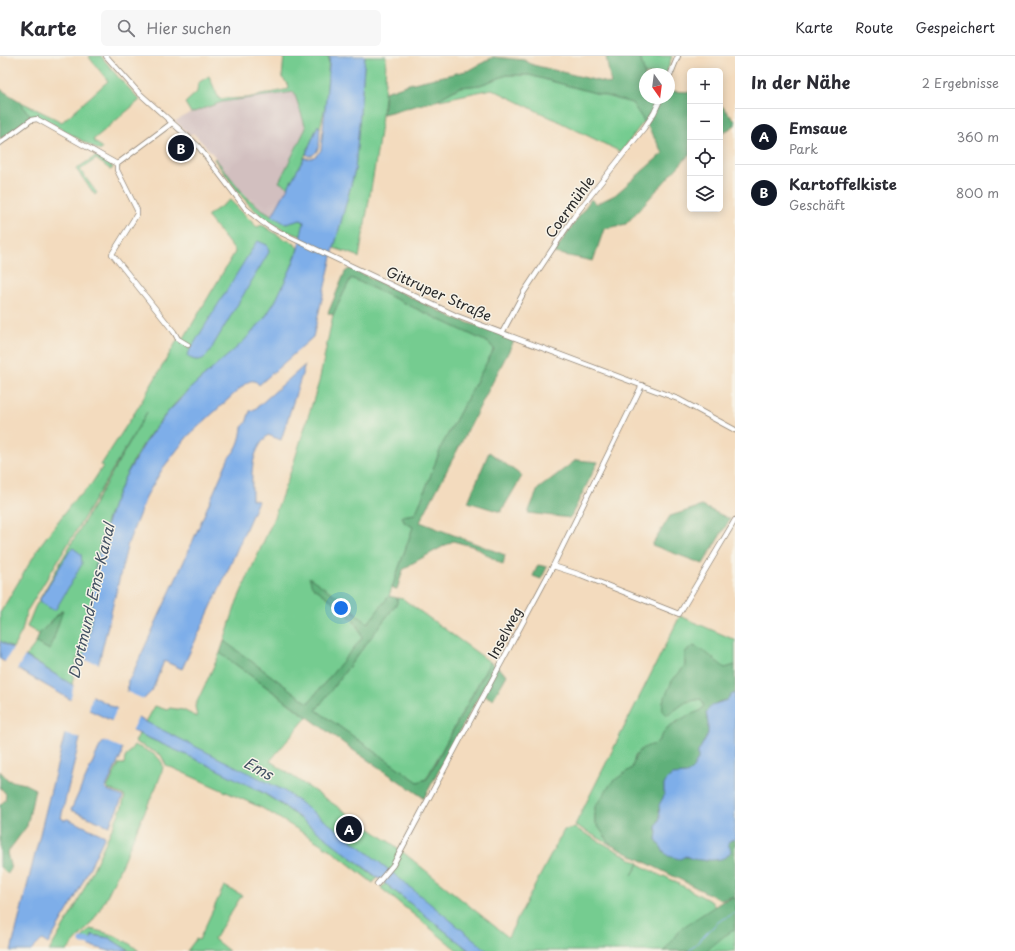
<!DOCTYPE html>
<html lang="de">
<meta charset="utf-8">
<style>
:root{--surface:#fff;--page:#f7f7f7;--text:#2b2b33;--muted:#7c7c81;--line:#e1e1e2;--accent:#111827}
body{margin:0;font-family:"Playpen Sans",sans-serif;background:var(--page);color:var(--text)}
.controls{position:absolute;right:12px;top:12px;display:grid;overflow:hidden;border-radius:6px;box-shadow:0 2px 10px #0003}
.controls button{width:36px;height:36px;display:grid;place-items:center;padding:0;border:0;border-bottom:1px solid var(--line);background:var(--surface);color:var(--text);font:20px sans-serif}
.compass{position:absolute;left:639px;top:12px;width:36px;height:36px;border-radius:50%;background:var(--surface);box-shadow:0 2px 10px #0003;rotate:166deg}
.you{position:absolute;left:341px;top:552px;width:14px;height:14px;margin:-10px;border:3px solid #fff;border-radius:50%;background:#1a73e8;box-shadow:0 0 0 6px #1a73e833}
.badge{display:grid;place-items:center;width:26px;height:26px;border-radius:50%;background:var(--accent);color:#fff;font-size:13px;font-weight:700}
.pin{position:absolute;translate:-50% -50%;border:2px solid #fff;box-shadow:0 1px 4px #0006}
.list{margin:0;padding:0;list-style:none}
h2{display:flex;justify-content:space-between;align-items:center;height:52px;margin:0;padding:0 16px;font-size:17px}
h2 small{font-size:13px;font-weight:400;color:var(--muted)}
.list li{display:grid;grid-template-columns:26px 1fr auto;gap:12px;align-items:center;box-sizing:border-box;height:56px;padding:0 16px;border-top:1px solid var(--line)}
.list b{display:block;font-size:15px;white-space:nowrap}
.list p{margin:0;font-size:13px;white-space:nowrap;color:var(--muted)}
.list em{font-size:13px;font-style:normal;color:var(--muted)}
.icon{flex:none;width:22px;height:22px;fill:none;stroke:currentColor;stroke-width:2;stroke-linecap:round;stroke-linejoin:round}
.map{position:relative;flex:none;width:735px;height:895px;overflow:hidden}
header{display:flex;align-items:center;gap:24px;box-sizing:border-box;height:56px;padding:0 20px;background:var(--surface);border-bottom:1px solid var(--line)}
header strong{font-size:19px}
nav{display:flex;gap:22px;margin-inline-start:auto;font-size:14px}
.search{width:280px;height:36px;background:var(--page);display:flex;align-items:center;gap:10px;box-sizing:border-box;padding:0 14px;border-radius:6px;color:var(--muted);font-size:15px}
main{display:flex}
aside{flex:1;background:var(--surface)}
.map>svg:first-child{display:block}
</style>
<header>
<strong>Karte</strong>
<div class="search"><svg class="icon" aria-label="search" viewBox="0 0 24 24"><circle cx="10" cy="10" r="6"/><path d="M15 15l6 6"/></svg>Hier suchen</div>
<nav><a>Karte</a><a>Route</a><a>Gespeichert</a></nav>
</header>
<main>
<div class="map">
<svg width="735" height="895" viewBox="0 0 735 895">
<rect width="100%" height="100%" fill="#f7f3e8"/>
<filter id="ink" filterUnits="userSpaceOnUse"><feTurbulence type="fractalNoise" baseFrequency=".025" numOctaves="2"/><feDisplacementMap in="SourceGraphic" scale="8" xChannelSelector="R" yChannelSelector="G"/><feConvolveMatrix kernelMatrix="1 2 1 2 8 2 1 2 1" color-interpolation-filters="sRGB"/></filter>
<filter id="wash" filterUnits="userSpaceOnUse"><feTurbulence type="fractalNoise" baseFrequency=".012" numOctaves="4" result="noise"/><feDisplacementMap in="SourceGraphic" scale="16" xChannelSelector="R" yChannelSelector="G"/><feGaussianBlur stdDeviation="0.9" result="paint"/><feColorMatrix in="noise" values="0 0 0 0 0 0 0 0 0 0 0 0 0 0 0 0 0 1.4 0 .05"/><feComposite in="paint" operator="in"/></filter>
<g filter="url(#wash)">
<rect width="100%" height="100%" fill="#f3dbbe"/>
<polygon fill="#d2bfbf" points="294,36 306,72 279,126 288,131 272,160 260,152 242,136 211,96 193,77 190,79 175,65 191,57 222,46"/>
<g fill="#75cc90" stroke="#507c5e">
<polygon points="88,0 101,0 118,21 140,44 93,84 102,92 100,95 44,63 32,61 24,52 21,46 62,66 108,25"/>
<polygon points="284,0 329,0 326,47 320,72 318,69 304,102 288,131 279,126 306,72 294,36 222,46 191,57 185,47 197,36 198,27 209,20 219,43 247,42 289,33 288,28 282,22"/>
<path d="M 365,0 L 386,0 C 385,68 370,135 359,202 L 355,199 L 334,192 L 355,114 Z"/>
<polygon points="640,0 672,0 666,18 645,18 645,20"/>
<polygon points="507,19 529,19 632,47 644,65 621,96 492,33 435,45 460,31 480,29"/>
<polygon points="96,100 113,111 111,114 96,103 80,114 97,137 95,139 76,113"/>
<path d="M 215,102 L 242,136 L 251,145 L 260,152 L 286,168 L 299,164 L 303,165 L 304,168 L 301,180 C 256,167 240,138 214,103 Z"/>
<path d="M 230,144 L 257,171 L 262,169 L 284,183 L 295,187 L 295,189 L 298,192 C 288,224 273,256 249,281 C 232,299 212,312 194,329 C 177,344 162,362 148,381 C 123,418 105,462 96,506 C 93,526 93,546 91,566 C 90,578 86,590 83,602 L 77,602 L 72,629 L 26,600 L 36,587 L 50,594 L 62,554 L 39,578 L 27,571 L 35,551 L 147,356 L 79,470 L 27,555 L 22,575 L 13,592 L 0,585 L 0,557 L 41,488 L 78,439 L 79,441 L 92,427 L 103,410 L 101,409 L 139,350 L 178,283 L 184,282 L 235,196 L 235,195 L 207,160 Z"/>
<path d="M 351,222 L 489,287 L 494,293 L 442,389 L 421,445 L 415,458 L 402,460 L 404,466 L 413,471 L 389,540 L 368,567 L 358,560 L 348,548 L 312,530 C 331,544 355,558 362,582 L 308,647 L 224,585 L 237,545 L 271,469 L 292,412 L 319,326 L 333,259 Z"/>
<polygon points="397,542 403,543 490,606 426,723 418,726 316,654 397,547"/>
<polygon points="680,560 735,584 735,609 725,613 704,595 685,596 685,610 672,625 668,659 686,646 701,643 705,650 700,655 687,660 668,671 656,688 635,700 632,712 612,726 595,751 595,766 611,789 575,769"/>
<polygon points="220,597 307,661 270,705 394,789 508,881 564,774 575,772 639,807 632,819 639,808 663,821 664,820 712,846 716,853 735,842 735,895 480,895 342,783 146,666 155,650 167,654 170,652 183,654 197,661 195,650"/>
<path d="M 139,678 C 181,696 224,714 263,737 C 303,761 340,793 377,822 L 373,827 L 332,795 L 297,773 L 262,752 L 166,709 L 161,699 L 135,686 Z"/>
<path d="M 134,689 C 142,693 161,698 163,710 C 163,718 149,746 145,755 C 130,788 115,828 96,860 C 88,872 76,884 67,895 L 49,895 L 77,848 L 122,751 L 125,740 L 107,732 L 119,708 L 124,708 L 125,702 Z"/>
<polygon points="384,828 386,828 470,895 458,895 381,832"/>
<polygon points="224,830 242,839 214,883 229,895 187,895 196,883 199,884"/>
<path d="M 90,873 C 110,877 124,882 139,895 L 129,895 L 109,882 L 92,879 L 91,883 L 81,883 Z"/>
</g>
<g fill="#60b07a" stroke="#466e52">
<polygon points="606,0 640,0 645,20 645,42 669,42 669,35 690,36 690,99 686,102 626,168 604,173 593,205 554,197 591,143 596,148 615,139 663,97 648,71 632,47 529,19 507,19 480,29 460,31 435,45 383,58 385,36 409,28 470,14 493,1 524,4 533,9 611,28"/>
<polygon points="0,33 21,46 24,52 32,61 0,83 0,48 1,46 0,45"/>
<polygon points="720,48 735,65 735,69 720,79"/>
<polygon points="349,213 352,213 454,262 515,283 420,466 505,499 503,509 475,491 453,485 411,508 403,514 397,533 392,532 413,471 404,466 402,460 415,458 421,445 442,389 494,293 489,287 351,222 333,259 328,257 345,216"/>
<polygon points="489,396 522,420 501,456 468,446"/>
<polygon points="576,404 598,406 570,462 528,457 538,433"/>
<polygon points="702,450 730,463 703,508 652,489 670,460"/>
<polygon points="538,509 547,511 541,523 533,520"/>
<polygon points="309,521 348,548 358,560 368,567 389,540 397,542 397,547 316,654 418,726 427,723 490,606 507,619 493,643 480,638 424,742 353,694 220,597 224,585 308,647 362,582 359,571 343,553 312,530"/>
<polygon points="63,554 50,594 36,587 39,578"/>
<path d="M 694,590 L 704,595 L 725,612 L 735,609 L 735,637 L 731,639 L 728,644 L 718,646 L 706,656 L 708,667 L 708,678 L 698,696 L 698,703 L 692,714 L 687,718 L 672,719 L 664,729 L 664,739 L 659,753 L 660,762 L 656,771 L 657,776 L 656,784 L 665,797 L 702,804 L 709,804 L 728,791 L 728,787 L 731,784 L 735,783 L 735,840 L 721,844 L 611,789 L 595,766 L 595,751 L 612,726 L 632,712 C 636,696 640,691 656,688 L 668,671 L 687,660 L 700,655 L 704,650 L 701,643 L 686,646 L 668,659 L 662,655 L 663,646 L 672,625 L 685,610 L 685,596 Z"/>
<polygon points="0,715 8,724 25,728 35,733 27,770 7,797 11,813 9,816 6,817 0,811 0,749 5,744 6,738 0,731"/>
<polygon points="735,841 735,874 728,877 706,895 664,895 680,873 723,845"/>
</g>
<g fill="#7eaee9" stroke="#546c8a">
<path d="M 330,0 L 365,0 L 355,114 L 334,192 L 313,281 L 259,329 C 255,323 250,324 245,328 L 188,380 L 163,412 L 147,439 L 128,487 L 91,639 L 119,654 L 127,637 L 128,624 L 131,621 L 185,503 L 229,401 C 238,393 241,382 242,371 L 246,367 L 250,355 L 255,353 L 305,309 L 281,384 L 268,379 C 249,398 252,418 252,443 L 258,445 L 225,521 L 182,613 L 164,605 L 152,635 L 143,644 L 136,661 L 283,734 L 362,792 L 488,895 L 470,895 L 386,828 L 284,750 L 262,736 L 204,707 L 131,674 L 122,692 L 121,700 L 105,733 L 123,741 L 109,770 L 71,754 L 100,690 L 105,684 L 114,666 L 87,653 L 61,762 L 64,764 L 68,763 L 105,780 L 75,842 L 48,888 L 42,884 L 31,895 L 11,895 L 73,645 L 0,603 L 0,585 L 76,631 L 91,571 L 94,522 L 101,487 L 113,448 L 125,421 L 148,382 L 168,356 L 194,329 L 242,287 L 264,263 L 276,244 L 291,212 L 297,197 L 304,166 L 301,164 L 286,168 L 272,160 L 304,102 C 312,103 316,101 321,94 Z"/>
<path d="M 318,69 L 320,72 C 319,82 322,98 309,100 L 306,98 Z"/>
<path d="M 258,185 L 267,189 L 269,196 L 214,288 C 208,300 202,309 188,301 L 187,299 L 255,188 Z"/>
<polygon points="73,492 81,498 82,508 56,553 53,554 40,546 40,543 71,493"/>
<path d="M 735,637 L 735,783 L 731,784 L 728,787 L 731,795 C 726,804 717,804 708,804 C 706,803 704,805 702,804 C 696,804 691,803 686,800 L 680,803 L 668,800 L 665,797 L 656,784 L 657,776 L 656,771 L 660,762 L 659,749 L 664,740 L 664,729 L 667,723 L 672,719 L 687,718 L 692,714 L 698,703 L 698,696 L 708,678 L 708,667 L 706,656 L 712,649 L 727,644 L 731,639 Z"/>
<polygon points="92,879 109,882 129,895 110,895 90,890"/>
</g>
<g fill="#f3dbbe">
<polygon points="14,591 26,598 16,615 4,607"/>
<polygon points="81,603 100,608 82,682 63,678 74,628 75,629"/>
<polygon points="125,635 146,644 124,693 103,684"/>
</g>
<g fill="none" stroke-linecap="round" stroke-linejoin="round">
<polyline stroke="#7eaee9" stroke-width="1" points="689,895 718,866 735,857"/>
<polyline stroke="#7eaee9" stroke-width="7" points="83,885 99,887"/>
</g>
</g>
<g filter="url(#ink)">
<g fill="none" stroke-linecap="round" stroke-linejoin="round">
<defs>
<g id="minor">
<polyline points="106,0 138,36 198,90 246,153 262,166 273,173 457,260 678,343 735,374"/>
<polyline points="669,22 678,0"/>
<polyline points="0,87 31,64 37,63 117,108 172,67"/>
<polyline points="117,108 117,114 137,154 137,158 112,198 174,276 178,283 188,289"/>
<polyline points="502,277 524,236 575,159 644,72 654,57 661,42"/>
<polyline points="553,510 581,519 679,558 735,464"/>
<polyline points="377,828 393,809 553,510 642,329"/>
</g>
</defs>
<use href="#minor" stroke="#8f8374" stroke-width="6"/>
<use href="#minor" stroke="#fff" stroke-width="4.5"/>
</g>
</g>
<g text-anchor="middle" stroke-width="3" stroke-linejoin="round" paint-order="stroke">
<g font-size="14" fill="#2b2b2b" stroke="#f7f3e8">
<text transform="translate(570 151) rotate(-54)" y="5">Coermühle</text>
<text transform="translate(439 238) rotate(24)" y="5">Gittruper Straße</text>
<text transform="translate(505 577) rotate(-62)" y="5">Inselweg</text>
</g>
<g font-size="15" font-style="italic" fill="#445264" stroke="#f7f3e8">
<text transform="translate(92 545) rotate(-77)" y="5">Dortmund-Ems-Kanal</text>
<text transform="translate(258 713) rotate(28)" y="5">Ems</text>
</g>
</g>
</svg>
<div class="controls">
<button>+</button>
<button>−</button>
<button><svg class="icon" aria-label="locate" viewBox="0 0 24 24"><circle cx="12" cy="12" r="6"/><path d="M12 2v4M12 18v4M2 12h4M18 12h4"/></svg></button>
<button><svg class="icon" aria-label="layers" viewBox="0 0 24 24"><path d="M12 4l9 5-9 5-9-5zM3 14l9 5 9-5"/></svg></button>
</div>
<svg class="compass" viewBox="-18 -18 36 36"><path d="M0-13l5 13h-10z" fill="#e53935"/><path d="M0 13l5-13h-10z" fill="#7c7c81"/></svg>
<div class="you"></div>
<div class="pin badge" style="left:349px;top:773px">A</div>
<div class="pin badge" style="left:181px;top:92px">B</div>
</div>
<aside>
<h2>In der Nähe<small>2 Ergebnisse</small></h2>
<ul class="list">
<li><span class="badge">A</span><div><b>Emsaue</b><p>Park</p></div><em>360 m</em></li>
<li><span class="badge">B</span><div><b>Kartoffelkiste</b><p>Geschäft</p></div><em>800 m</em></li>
</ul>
</aside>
</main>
